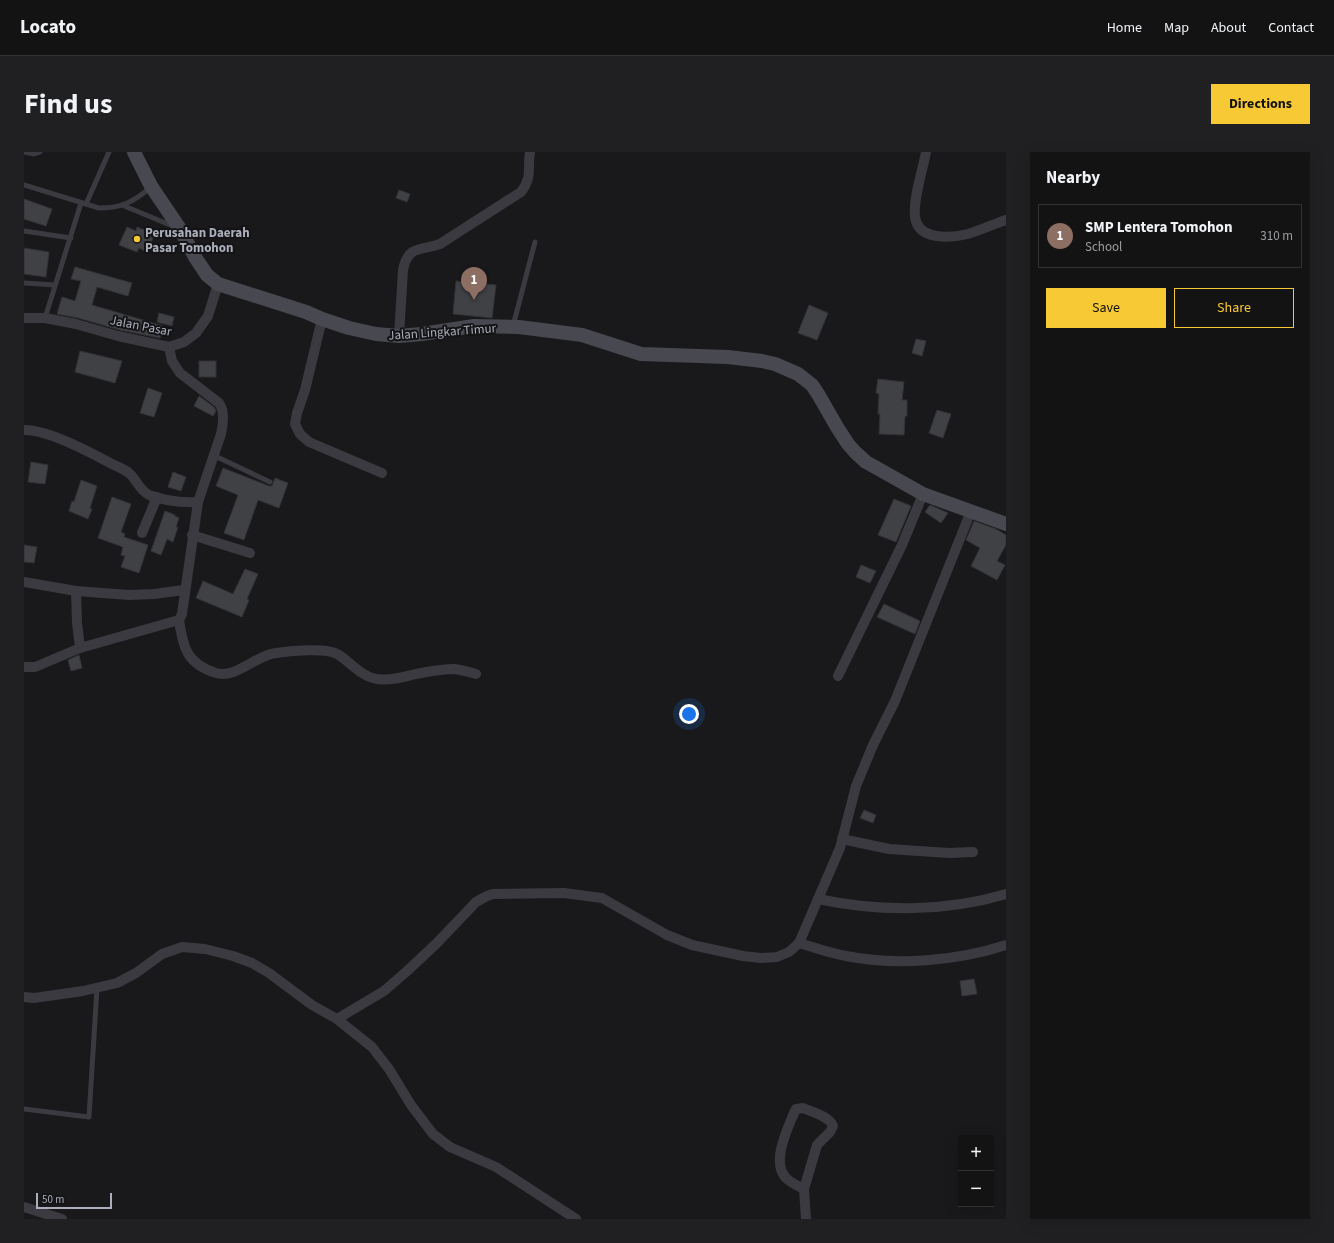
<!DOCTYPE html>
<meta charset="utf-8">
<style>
:root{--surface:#131314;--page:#202022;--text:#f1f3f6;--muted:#9d9ea0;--line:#323234;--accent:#f7c935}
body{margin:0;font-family:"Source Sans 3",sans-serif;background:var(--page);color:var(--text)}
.controls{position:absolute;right:12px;bottom:12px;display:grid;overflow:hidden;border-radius:0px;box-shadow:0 4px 16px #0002}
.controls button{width:36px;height:36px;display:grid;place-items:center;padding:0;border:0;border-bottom:1px solid var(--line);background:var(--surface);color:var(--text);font:20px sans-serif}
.scale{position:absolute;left:12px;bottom:10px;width:76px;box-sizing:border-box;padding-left:4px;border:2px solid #abaebb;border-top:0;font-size:11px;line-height:14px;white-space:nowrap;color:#abaebb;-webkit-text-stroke:3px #141416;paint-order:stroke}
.you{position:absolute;left:665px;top:562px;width:14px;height:14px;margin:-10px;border:3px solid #fff;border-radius:50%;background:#1a73e8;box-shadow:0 0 0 6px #1a73e833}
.badge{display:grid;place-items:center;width:26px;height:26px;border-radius:50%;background:var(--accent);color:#fff;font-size:13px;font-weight:700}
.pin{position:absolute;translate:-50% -33px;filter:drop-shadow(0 1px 2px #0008)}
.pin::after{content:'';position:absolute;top:21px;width:14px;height:12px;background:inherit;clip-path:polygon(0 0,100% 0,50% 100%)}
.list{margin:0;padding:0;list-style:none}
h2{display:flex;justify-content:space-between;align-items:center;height:52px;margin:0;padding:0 16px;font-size:17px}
h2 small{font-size:13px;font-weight:400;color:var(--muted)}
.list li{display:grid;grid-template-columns:26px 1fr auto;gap:12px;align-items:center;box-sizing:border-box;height:64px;margin:0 8px 8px;padding:0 8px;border:1px solid var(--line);border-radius:0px}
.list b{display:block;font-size:15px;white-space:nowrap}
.list p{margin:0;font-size:13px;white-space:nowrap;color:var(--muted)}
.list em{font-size:13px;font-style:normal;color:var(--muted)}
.actions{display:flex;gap:8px;padding:12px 16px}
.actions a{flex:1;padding:9px 0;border:1px solid var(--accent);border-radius:0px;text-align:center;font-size:14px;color:var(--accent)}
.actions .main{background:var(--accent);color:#111}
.map{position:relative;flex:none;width:982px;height:1067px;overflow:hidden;border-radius:0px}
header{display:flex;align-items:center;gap:24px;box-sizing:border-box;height:56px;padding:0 20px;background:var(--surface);border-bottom:1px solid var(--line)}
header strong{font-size:19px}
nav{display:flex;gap:22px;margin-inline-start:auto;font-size:14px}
.intro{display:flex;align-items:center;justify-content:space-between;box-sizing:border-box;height:96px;padding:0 24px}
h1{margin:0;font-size:28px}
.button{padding:10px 18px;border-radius:0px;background:var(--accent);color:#111;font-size:14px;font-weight:700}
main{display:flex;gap:24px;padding:0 24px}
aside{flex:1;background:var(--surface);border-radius:0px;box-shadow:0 4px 16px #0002}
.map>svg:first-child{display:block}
</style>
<header>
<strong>Locato</strong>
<nav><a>Home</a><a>Map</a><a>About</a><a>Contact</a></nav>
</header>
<div class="intro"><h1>Find us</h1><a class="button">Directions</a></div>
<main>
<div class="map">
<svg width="982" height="1067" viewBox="0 0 982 1067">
<rect width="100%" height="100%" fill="#19191b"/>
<g fill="#404145" stroke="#333337">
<polygon points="375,38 386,42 383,50 372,46"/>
<polygon points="0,47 28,57 22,74 0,67"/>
<polygon points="103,75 112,79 113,75 123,79 121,82 129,86 123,100 115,96 113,100 95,93"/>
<polygon points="0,96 25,100 22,125 0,122"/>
<polygon points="51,115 108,131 104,144 73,135 68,153 139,174 136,186 96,178 54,166 33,162 38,145 51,149 57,129 47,127"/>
<polygon points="432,129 472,133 468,166 429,162"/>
<polygon points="785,153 804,161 793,188 774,181"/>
<polygon points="135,161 150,165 148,174 133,170"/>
<polygon points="892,187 902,189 898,204 888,201"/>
<polygon points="56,199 98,209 91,231 51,220"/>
<rect x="175" y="209" width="17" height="16"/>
<polygon points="854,227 880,230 878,248 883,248 883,264 881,264 880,283 855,282 856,262 854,262 855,242 852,241"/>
<polygon points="124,236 138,241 130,265 116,261"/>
<polygon points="175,244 190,255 192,259 189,264 170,254"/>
<polygon points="913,258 927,262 919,286 905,281"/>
<polygon points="7,310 24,313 21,332 4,330"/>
<polygon points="199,316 245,334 248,334 251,326 264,331 255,356 234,348 220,388 200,381 214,343 192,334"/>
<polygon points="149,320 162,325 157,339 144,335"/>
<polygon points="57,328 73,334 66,356 68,357 64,367 45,359 48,349 50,350"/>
<polygon points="88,345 107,352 97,380 101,382 100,385 124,393 115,421 97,415 101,404 97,403 99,395 74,386"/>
<polygon points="870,347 887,354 872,390 854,383"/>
<polygon points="906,353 924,361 917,371 901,360"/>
<polygon points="141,359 151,363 151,364 155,366 152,375 154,375 149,390 143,387 137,403 127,399"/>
<polygon points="950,369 972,377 982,383 982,393 973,409 981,413 973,428 947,414 956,396 942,388"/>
<polygon points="0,393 13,395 10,411 0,410"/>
<polygon points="837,413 852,419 846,431 832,425"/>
<polygon points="221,417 234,422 223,447 225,448 218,465 172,446 179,429 209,442"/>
<polygon points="860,452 896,469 891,482 853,465"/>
<polygon points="55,503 58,516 47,519 44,508"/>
<polygon points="840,658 852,663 849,671 836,666"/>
<polygon points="950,827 953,842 938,844 936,829"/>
</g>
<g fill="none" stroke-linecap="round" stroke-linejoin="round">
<g stroke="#3a3a40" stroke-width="5">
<polyline points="0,0 10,2 16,0"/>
<path d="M 0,33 L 75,56 C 98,56 109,50 126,36"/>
<polyline points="62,52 85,0"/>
<polyline points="98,53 151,75"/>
<polyline points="0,79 47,86"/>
<polyline points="0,131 31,133"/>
<polyline points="21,166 57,51"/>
<polyline points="489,174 511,90"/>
<polyline points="189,303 246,330"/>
<polyline points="0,957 65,965 73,836"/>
</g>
<g stroke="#3a3a40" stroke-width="10">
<path d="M 902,0 C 899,17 889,47 891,64 C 893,89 927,86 944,82 C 957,78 970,72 982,68"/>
<polyline points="0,166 21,166 52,172 94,184 145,195 160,190 172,181 184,164 194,132"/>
<polyline points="298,167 281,238 273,261 271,272 276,282 285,290 358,321"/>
<path d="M 375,184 L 379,118 C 384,93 396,99 416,92 L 497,40 C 509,24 503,16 506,0"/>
<path d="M 0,278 C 23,277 67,301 88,312 C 94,315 100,317 105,321 C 112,327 116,339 125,343 C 141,349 157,351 174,350 L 197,282 C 199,273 201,259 195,251 L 156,221 L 148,209 L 145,195"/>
<polyline points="118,381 133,345"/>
<polyline points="168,383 226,401"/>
<polyline points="0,430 52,439 53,471 56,496"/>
<polyline points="52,439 105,443 130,442 160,438"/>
<path d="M 155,468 C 159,496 163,512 192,521 C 212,527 232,503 252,501 C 266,499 304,495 315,503 C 327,511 338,525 353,527 C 366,529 379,525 392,522 C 402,520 422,517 431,517 C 438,518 445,520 452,522"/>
<polyline points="0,515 11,515 56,496 155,468 158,462 174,350"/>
<polyline points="814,524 878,393 899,342"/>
<polyline points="818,687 865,697 925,701 949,700"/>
<path d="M 794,747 C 855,760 922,760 982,742"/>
<path d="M 775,791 C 791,796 806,801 822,804 C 873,814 933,809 982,793"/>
<polyline points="0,845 10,846 59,839 93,831 112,821 138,802 158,795 181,797 209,804 228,811 245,821 288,853 313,867 348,895 365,917 387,953 409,982 426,995 472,1015 552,1067"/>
<polyline points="313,867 360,839 382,820 412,792 452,750 463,744 469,742 540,741 578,746 643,783 668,793 719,804 737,806 753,805 765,800 775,791 816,696 832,634 849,593 871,549 947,359"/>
<path d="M 779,956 C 788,960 805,964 809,974 L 806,980 L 793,993 L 780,1037 C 774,1034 767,1031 762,1026 C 747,1010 763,978 770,961 L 772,957 Z"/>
<polyline points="780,1037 782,1067"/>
<polyline points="0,1055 38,1067"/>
</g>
<polyline stroke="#484950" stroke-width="14" points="110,0 127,34 156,77 171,105 183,123 194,132 282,160 298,167 325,176 352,182 375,184 398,182 450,174 495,175 558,183 617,202 704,205 738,209 751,212 774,222 788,233 794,242 813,275 824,292 831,300 842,310 899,342 982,372"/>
</g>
<circle fill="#f7c935" stroke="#141416" stroke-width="1.5" cx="113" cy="87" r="4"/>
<g text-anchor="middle" stroke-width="4" stroke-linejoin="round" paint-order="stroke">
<g font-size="13" font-weight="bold" fill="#abaebb" stroke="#141416" text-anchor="start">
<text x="121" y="85">Perusahan Daerah<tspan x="121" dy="15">Pasar Tomohon</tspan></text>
</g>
<g font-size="13" fill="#abaebb" stroke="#141416">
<text transform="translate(117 173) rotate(11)" y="5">Jalan Pasar</text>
<text transform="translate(418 179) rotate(-4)" y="5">Jalan Lingkar Timur</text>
</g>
</g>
</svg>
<div class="controls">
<button>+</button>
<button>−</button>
</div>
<div class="scale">50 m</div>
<div class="you"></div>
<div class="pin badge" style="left:450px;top:148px;background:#8d6e63">1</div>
</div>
<aside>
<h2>Nearby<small></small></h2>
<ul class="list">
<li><span class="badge" style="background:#8d6e63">1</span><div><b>SMP Lentera Tomohon</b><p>School</p></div><em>310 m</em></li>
</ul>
<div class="actions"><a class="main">Save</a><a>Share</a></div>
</aside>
</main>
